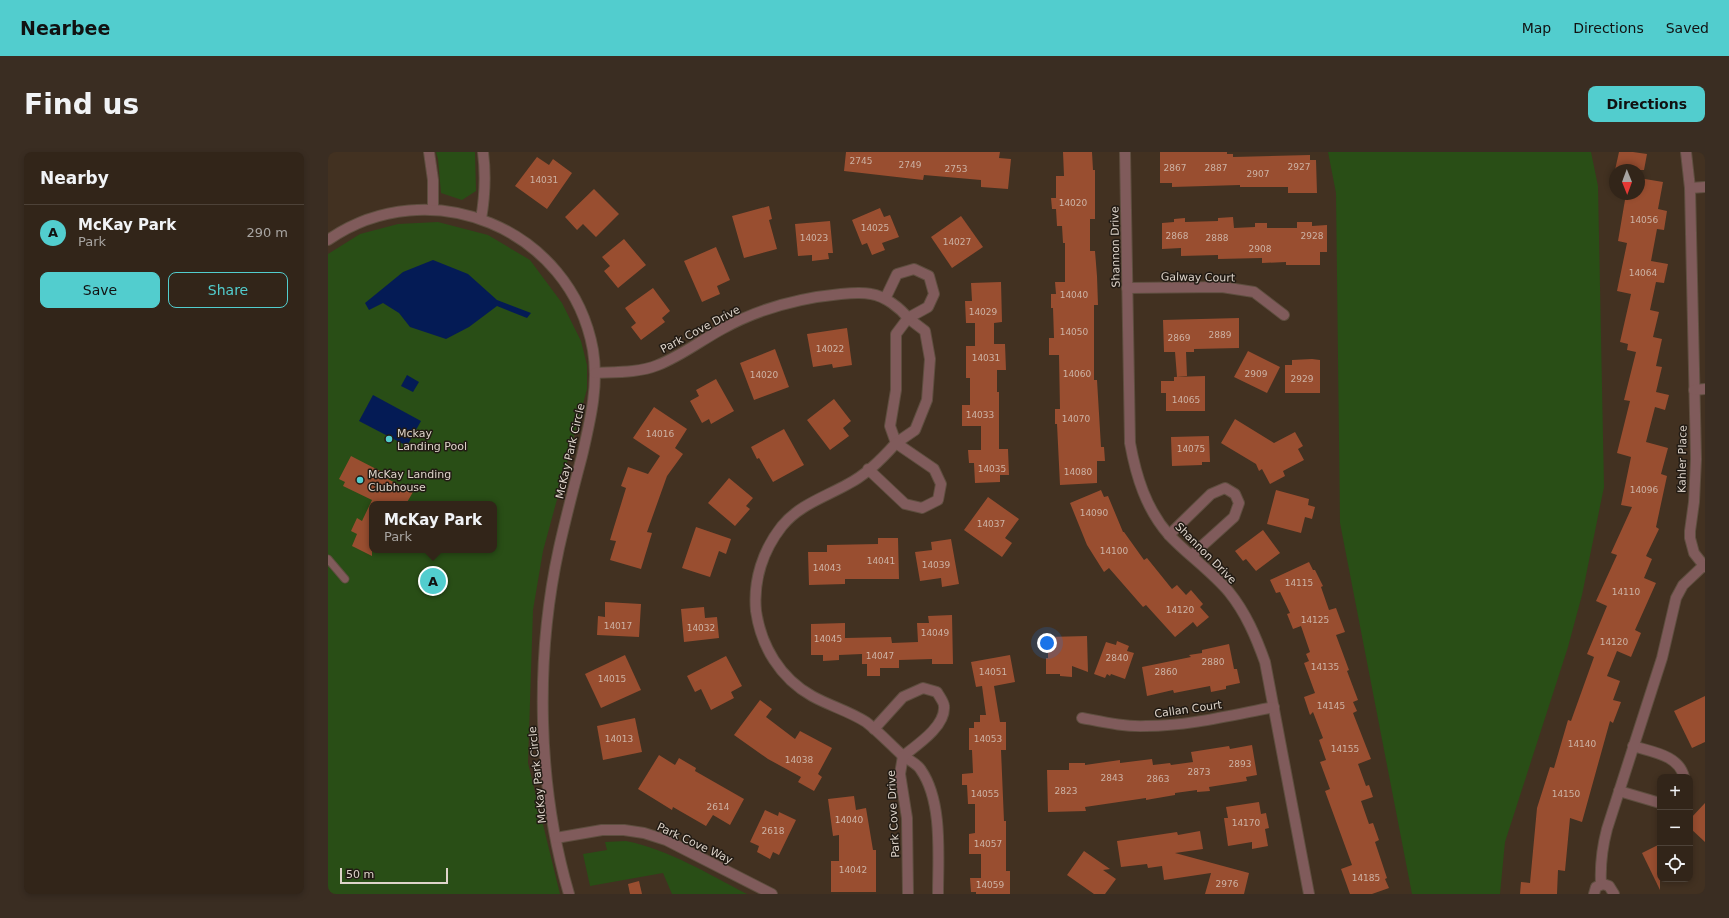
<!DOCTYPE html>
<meta charset="utf-8">
<style>
:root{--surface:#322519;--page:#3a2d22;--text:#f1f3f6;--muted:#a8a5a2;--line:#4d4238;--accent:#52cdce}
body{margin:0;font-family:"DejaVu Sans",sans-serif;background:var(--page);color:var(--text)}
.controls{position:absolute;right:12px;bottom:12px;display:grid;overflow:hidden;border-radius:8px;box-shadow:0 2px 6px #0003}
.controls button{width:36px;height:36px;display:grid;place-items:center;padding:0;border:0;border-bottom:1px solid var(--line);background:var(--surface);color:var(--text);font:20px sans-serif}
.compass{position:absolute;left:1281px;top:12px;width:36px;height:36px;border-radius:50%;background:var(--surface);box-shadow:0 2px 6px #0003;rotate:179deg}
.scale{position:absolute;left:12px;bottom:10px;width:108px;box-sizing:border-box;padding-left:4px;border:2px solid #ded4ca;border-top:0;font-size:11px;line-height:14px;white-space:nowrap;color:#ded4ca;-webkit-text-stroke:3px #221b14;paint-order:stroke}
.you{position:absolute;left:719px;top:491px;width:14px;height:14px;margin:-10px;border:3px solid #fff;border-radius:50%;background:#1a73e8;box-shadow:0 0 0 6px #1a73e833}
.badge{display:grid;place-items:center;width:26px;height:26px;border-radius:50%;background:var(--accent);color:#111;font-size:13px;font-weight:700}
.pin{position:absolute;translate:-50% -50%;border:2px solid #fff;box-shadow:0 1px 4px #0006}
.popup{position:absolute;left:41px;top:349px;width:128px;height:52px;box-sizing:border-box;display:grid;place-content:center;border-radius:8px;background:var(--surface);filter:drop-shadow(0 1px 3px #0005);font-size:13px;white-space:nowrap;color:var(--muted)}
.popup b{font-size:15px;color:var(--text)}
.popup::after{content:'';position:absolute;left:50%;top:100%;margin-left:-8px;border:8px solid transparent;border-top-color:var(--surface)}
.list{margin:0;padding:0;list-style:none}
h2{display:flex;justify-content:space-between;align-items:center;height:52px;margin:0;padding:0 16px;font-size:17px}
h2 small{font-size:13px;font-weight:400;color:var(--muted)}
.list li{display:grid;grid-template-columns:26px 1fr auto;gap:12px;align-items:center;box-sizing:border-box;height:56px;padding:0 16px;border-top:1px solid var(--line)}
.list b{display:block;font-size:15px;white-space:nowrap}
.list p{margin:0;font-size:13px;white-space:nowrap;color:var(--muted)}
.list em{font-size:13px;font-style:normal;color:var(--muted)}
.actions{display:flex;gap:8px;padding:12px 16px}
.actions a{flex:1;padding:9px 0;border:1px solid var(--accent);border-radius:8px;text-align:center;font-size:14px;color:var(--accent)}
.actions .main{background:var(--accent);color:#111}
.icon{flex:none;width:22px;height:22px;fill:none;stroke:currentColor;stroke-width:2;stroke-linecap:round;stroke-linejoin:round}
.map{position:relative;flex:none;width:1377px;height:742px;overflow:hidden;border-radius:8px}
header{display:flex;align-items:center;gap:24px;box-sizing:border-box;height:56px;padding:0 20px;background:var(--accent);color:#111}
header strong{font-size:19px}
nav{display:flex;gap:22px;margin-inline-start:auto;font-size:14px}
.intro{display:flex;align-items:center;justify-content:space-between;box-sizing:border-box;height:96px;padding:0 24px}
h1{margin:0;font-size:28px}
.button{padding:10px 18px;border-radius:8px;background:var(--accent);color:#111;font-size:14px;font-weight:700}
main{display:flex;gap:24px;padding:0 24px}
aside{flex:1;background:var(--surface);border-radius:8px;box-shadow:0 2px 6px #0003}
.map>svg:first-child{display:block}
</style>
<header>
<strong>Nearbee</strong>
<nav><a>Map</a><a>Directions</a><a>Saved</a></nav>
</header>
<div class="intro"><h1>Find us</h1><a class="button">Directions</a></div>
<main>
<aside>
<h2>Nearby<small></small></h2>
<ul class="list">
<li><span class="badge">A</span><div><b>McKay Park</b><p>Park</p></div><em>290 m</em></li>
</ul>
<div class="actions"><a class="main">Save</a><a>Share</a></div>
</aside>
<div class="map">
<svg width="1377" height="742" viewBox="0 0 1377 742">
<rect width="100%" height="100%" fill="#423121"/>
<g fill="#294e16" fill-rule="evenodd">
<polygon points="108,0 147,0 148,39 134,48 113,41 110,7"/>
<polygon points="1000,0 1263,0 1270,34 1276,335 1254,443 1240,495 1177,690 1172,742 1084,742 1012,371 1008,41"/>
<path d="M 110,70 L 160,83 L 202,108 L 234,151 L 253,189 L 259,213 L 259,237 L 215,399 L 205,458 L 200,611 L 232,742 L 0,742 L 0,102 L 32,82 L 70,72 ZM 44,352 L 166,352 L 166,398 L 44,398 Z"/>
<path d="M 298,689 C 342,698 380,722 419,742 L 344,742 L 335,721 L 262,734 L 255,702 L 279,698 L 277,690 Z"/>
</g>
<g fill="#041b55">
<polygon points="105,108 140,122 169,148 203,161 199,166 169,154 141,175 118,187 82,175 71,161 55,151 41,158 37,151 75,120"/>
<polygon points="79,223 91,230 85,240 73,234"/>
<polygon points="45,243 93,269 79,294 31,269"/>
</g>
<g fill="#994e30">
<polygon points="518,0 672,0 671,6 683,7 680,37 653,35 653,28 596,23 595,28 516,19"/>
<polygon points="735,0 764,0 765,18 767,18 767,67 762,67 762,99 767,99 769,124 770,153 766,153 766,228 769,228 773,295 776,295 777,309 769,309 769,331 732,333 729,272 727,272 727,257 732,257 731,203 721,203 721,186 726,186 725,156 723,156 723,142 728,142 727,130 737,130 737,91 735,91 734,74 729,74 728,57 724,57 723,46 728,46 728,24 736,24"/>
<polygon points="832,0 899,0 899,2 905,2 905,5 982,3 982,8 988,8 989,41 960,41 960,35 912,35 912,33 844,35 844,31 832,31"/>
<polygon points="1291,0 1305,0 1319,2 1316,18 1287,18"/>
<polygon points="209,5 221,13 225,7 244,21 219,57 187,34"/>
<polygon points="1311,26 1335,30 1330,57 1339,59 1336,78 1329,77 1323,109 1340,112 1336,131 1328,130 1322,158 1331,160 1325,185 1334,187 1328,214 1334,215 1328,240 1341,243 1337,258 1327,255 1318,290 1340,296 1333,322 1339,324 1328,375 1331,377 1318,404 1324,407 1316,426 1328,431 1307,478 1313,481 1303,505 1289,499 1279,524 1292,529 1285,548 1293,550 1285,571 1282,569 1254,670 1242,666 1237,719 1230,718 1229,742 1192,742 1193,730 1202,731 1209,656 1222,615 1226,616 1240,568 1243,569 1266,505 1259,502 1279,454 1268,449 1289,403 1283,401 1304,355 1293,353 1303,305 1289,301 1302,249 1296,248 1308,200 1299,198 1300,192 1292,190 1303,142 1289,139 1299,91 1290,89 1298,42 1311,42"/>
<polygon points="266,37 291,62 268,85 255,72 249,78 237,65"/>
<polygon points="441,54 444,67 441,68 449,97 416,106 404,64"/>
<polygon points="552,56 556,65 562,63 571,85 554,91 557,98 544,103 539,91 534,93 524,68"/>
<polygon points="633,64 655,95 624,116 603,85"/>
<polygon points="905,65 906,76 927,75 927,71 939,71 939,76 969,76 969,70 984,70 984,74 999,73 999,100 992,100 992,113 958,113 958,110 934,111 934,106 890,107 890,103 853,104 853,96 834,97 834,71 846,70 846,67 857,66 857,70 890,69 890,66"/>
<polygon points="502,69 505,101 500,101 501,107 484,109 484,103 470,104 467,72"/>
<polygon points="296,87 318,113 290,136 276,119 282,114 274,105"/>
<polygon points="388,95 402,128 389,134 392,142 374,150 356,109"/>
<polygon points="673,130 674,170 666,171 666,192 677,192 678,218 669,218 669,240 671,240 671,297 680,297 681,323 672,323 672,330 647,331 646,311 641,311 640,298 653,298 653,274 634,274 634,253 642,253 642,226 638,226 638,194 647,194 647,171 638,171 637,149 644,149 643,131"/>
<polygon points="325,136 342,159 334,166 337,170 313,188 303,175 308,171 297,156"/>
<polygon points="911,166 911,196 866,197 866,200 858,200 859,224 849,225 847,200 836,200 835,168"/>
<polygon points="519,176 524,213 505,216 504,212 485,215 479,182"/>
<polygon points="447,197 461,235 426,248 412,211"/>
<polygon points="920,199 952,215 939,241 906,225"/>
<polygon points="984,207 992,208 992,241 957,241 957,213 964,213 964,208"/>
<polygon points="877,224 877,259 838,259 838,241 833,241 833,229 846,229 846,225"/>
<polygon points="388,227 406,259 383,272 381,267 374,271 362,249 371,244 368,238"/>
<polygon points="506,247 523,269 515,276 521,284 502,298 479,268"/>
<polygon points="326,255 359,277 347,296 355,302 339,324 319,380 324,381 313,417 282,408 288,389 282,388 298,336 293,334 300,315 320,322 332,304 305,286"/>
<polygon points="907,267 946,291 967,280 975,294 970,297 976,308 955,319 957,324 942,332 934,317 931,319 928,312 893,291"/>
<polygon points="456,277 476,313 445,330 431,306 429,307 423,295"/>
<polygon points="881,284 882,310 874,310 874,313 844,314 843,285"/>
<polygon points="23,304 54,320 52,323 85,340 78,352 44,352 44,404 24,394 29,382 23,379 29,366 34,369 44,348 15,334 17,330 11,327"/>
<polygon points="401,326 425,346 418,354 422,357 407,374 380,351"/>
<polygon points="773,338 776,345 780,344 795,380 796,380 816,408 819,406 844,437 849,433 858,443 863,438 875,452 872,455 881,465 869,475 865,470 847,485 818,453 815,455 781,416 776,420 759,393 742,351"/>
<polygon points="948,338 981,347 980,353 987,355 984,367 977,365 973,381 939,372"/>
<polygon points="660,345 691,367 677,386 684,391 674,405 636,378"/>
<polygon points="368,375 403,387 398,402 391,399 382,425 354,416"/>
<polygon points="935,378 952,401 928,419 918,407 915,409 907,399"/>
<polygon points="550,386 570,386 571,427 517,427 517,432 481,433 480,400 499,400 499,393 550,392"/>
<polygon points="623,387 631,432 614,435 613,426 592,429 587,400 604,398 603,390"/>
<polygon points="981,410 985,418 987,418 995,434 993,435 1001,458 1008,456 1017,480 1008,483 1021,518 1019,519 1030,548 1025,550 1029,559 1025,561 1043,607 1030,612 1038,634 1041,633 1045,645 1033,649 1041,672 1045,671 1051,688 1047,690 1059,726 1057,727 1061,736 1044,742 1022,742 1013,717 1024,713 997,639 1002,637 992,610 998,608 991,588 995,586 985,560 982,563 976,545 987,541 976,511 981,509 978,502 982,500 973,474 965,477 959,462 962,461 952,440 948,441 942,428"/>
<polygon points="277,450 313,452 311,485 269,483 270,464 277,465"/>
<polygon points="376,455 377,466 389,465 391,486 356,490 353,457"/>
<polygon points="624,463 625,512 604,512 604,507 571,508 571,516 552,516 552,524 539,524 539,512 534,512 534,502 511,503 511,508 495,509 495,503 483,503 483,472 517,471 517,486 563,485 564,491 590,490 589,471 601,471 600,464"/>
<polygon points="759,484 760,520 744,514 744,525 732,524 732,522 718,522 718,506 720,506 720,485"/>
<polygon points="789,489 801,494 799,499 806,501 797,527 783,522 782,524 779,522 777,526 766,522 778,490 788,493"/>
<polygon points="901,492 906,517 909,517 912,531 898,534 898,537 883,540 882,534 846,541 845,538 819,544 814,515 863,505 861,503 874,501 874,498"/>
<polygon points="297,503 313,538 273,556 257,522"/>
<polygon points="682,503 687,530 666,534 672,570 678,570 678,598 673,598 676,669 678,669 678,719 682,719 682,742 648,742 648,740 643,740 642,726 653,726 653,702 641,702 641,682 647,681 647,652 640,652 639,633 634,633 634,622 645,621 644,598 641,598 641,576 646,576 646,570 652,570 652,563 658,563 654,534 648,535 643,510"/>
<polygon points="398,504 414,534 403,540 406,546 383,558 373,537 367,540 359,524"/>
<polygon points="1377,544 1377,590 1364,596 1346,559"/>
<polygon points="432,548 444,557 438,565 467,587 472,579 504,596 490,622 494,625 486,639 470,630 473,625 440,607 406,583"/>
<polygon points="307,566 314,600 275,608 269,574"/>
<polygon points="924,593 929,623 918,625 919,629 881,635 882,639 869,640 869,638 847,641 847,643 818,648 818,646 757,655 758,659 720,660 719,618 741,618 741,611 757,611 757,613 792,608 792,611 824,607 825,613 842,611 843,613 865,610 863,600 901,594 902,597"/>
<polygon points="331,603 347,613 351,606 368,616 367,619 416,647 402,673 385,663 378,674 345,655 344,658 310,637"/>
<polygon points="526,644 528,658 538,656 545,698 548,698 548,740 503,740 503,709 511,709 511,683 505,684 500,647"/>
<polygon points="931,650 933,662 938,661 941,676 937,677 940,694 924,697 924,690 900,694 896,666 900,666 898,655"/>
<polygon points="1377,651 1377,690 1362,676 1362,667"/>
<polygon points="437,658 450,664 451,660 468,668 451,703 445,700 442,707 429,700 431,694 422,690"/>
<polygon points="872,679 875,697 847,701 921,721 916,742 877,742 883,721 836,728 834,714 820,716 819,712 793,715 789,689 849,680 850,683"/>
<polygon points="1332,692 1332,738 1314,701"/>
<polygon points="756,699 782,717 775,718 788,727 777,742 766,742 739,723"/>
<polygon points="311,729 314,742 302,742 300,732"/>
</g>
<g fill="none" stroke-linecap="round" stroke-linejoin="round">
<defs>
<polyline id="service" points="0,407 17,427"/>
<g id="minor">
<polyline points="101,0 105,28 105,57"/>
<path d="M 797,0 L 802,291 C 808,324 818,357 841,383 C 860,403 883,419 901,440 C 918,461 928,485 937,510 L 981,742"/>
<polyline points="1358,0 1362,36 1368,307 1366,350 1362,379 1362,386 1366,401 1377,415"/>
<polyline points="1362,36 1377,35"/>
<path d="M 153,67 C 157,44 158,23 155,0"/>
<path d="M 0,88 C 101,18 243,76 265,198 C 271,234 262,269 254,304 C 246,334 238,365 231,396 C 207,506 209,633 241,742"/>
<polyline points="799,136 894,135 926,140 956,163"/>
<polygon points="580,166 597,179 602,207 599,248 587,278 568,291 562,274 568,238 568,182"/>
<path d="M 267,221 C 288,220 310,221 330,213 C 353,204 372,189 394,177 C 430,157 471,146 513,142 C 523,141 533,140 543,142 C 557,144 572,156 580,166 L 600,155 L 606,142 L 601,124 L 586,117 L 569,122 L 557,147"/>
<polyline points="1366,238 1377,237"/>
<path d="M 540,317 L 577,352 L 594,356 L 610,348 L 613,332 L 606,317 L 568,291 C 554,307 538,323 520,332 C 497,345 471,353 454,374 C 435,398 425,428 428,459 C 433,494 452,526 484,544 C 502,554 521,559 538,570 C 551,580 562,592 574,603 C 580,608 589,611 593,618 C 615,650 610,704 610,742"/>
<polyline points="841,383 883,342 897,336 907,342 911,351 906,365 864,403"/>
<path d="M 754,566 C 775,570 796,575 818,574 C 861,574 904,563 946,555"/>
<path d="M 546,577 L 575,545 L 595,536 L 609,540 C 611,544 616,550 616,554 C 618,574 589,593 575,604 L 572,622 L 579,666 L 580,742"/>
<path d="M 1305,594 C 1324,600 1351,603 1356,625"/>
<polyline points="1291,639 1332,651"/>
<polyline points="228,686 274,678 296,678 316,681 338,688 444,742"/>
<path d="M 1273,732 C 1272,713 1274,696 1279,677 L 1334,506 L 1348,446 L 1355,433 L 1375,414"/>
<polyline points="1266,742 1268,735 1275,732 1281,734 1286,742"/>
</g>
</defs>
<use href="#service" stroke="#5e4e3f" stroke-width="9"/>
<use href="#minor" stroke="#5e4e3f" stroke-width="12"/>
<use href="#service" stroke="#805b5b" stroke-width="7"/>
<use href="#minor" stroke="#805b5b" stroke-width="10"/>
</g>
<g fill="#52cdce" stroke="#221b14" stroke-width="1.5">
<circle cx="61" cy="287" r="4"/>
<circle cx="32" cy="328" r="4"/>
</g>
<g text-anchor="middle" stroke-width="3" stroke-linejoin="round" paint-order="stroke">
<g font-size="9" fill="#cdb2a4">
<text x="533" y="12">2745</text>
<text x="582" y="16">2749</text>
<text x="971" y="18">2927</text>
<text x="847" y="19">2867</text>
<text x="888" y="19">2887</text>
<text x="628" y="20">2753</text>
<text x="930" y="25">2907</text>
<text x="216" y="31">14031</text>
<text x="745" y="54">14020</text>
<text x="1316" y="71">14056</text>
<text x="547" y="79">14025</text>
<text x="849" y="87">2868</text>
<text x="984" y="87">2928</text>
<text x="486" y="89">14023</text>
<text x="889" y="89">2888</text>
<text x="629" y="93">14027</text>
<text x="932" y="100">2908</text>
<text x="1315" y="124">14064</text>
<text x="746" y="146">14040</text>
<text x="655" y="163">14029</text>
<text x="746" y="183">14050</text>
<text x="892" y="186">2889</text>
<text x="851" y="189">2869</text>
<text x="502" y="200">14022</text>
<text x="658" y="209">14031</text>
<text x="749" y="225">14060</text>
<text x="928" y="225">2909</text>
<text x="436" y="226">14020</text>
<text x="974" y="230">2929</text>
<text x="858" y="251">14065</text>
<text x="652" y="266">14033</text>
<text x="748" y="270">14070</text>
<text x="332" y="285">14016</text>
<text x="863" y="300">14075</text>
<text x="664" y="320">14035</text>
<text x="750" y="323">14080</text>
<text x="1316" y="341">14096</text>
<text x="766" y="364">14090</text>
<text x="663" y="375">14037</text>
<text x="786" y="402">14100</text>
<text x="553" y="412">14041</text>
<text x="608" y="416">14039</text>
<text x="499" y="419">14043</text>
<text x="971" y="434">14115</text>
<text x="1298" y="443">14110</text>
<text x="852" y="461">14120</text>
<text x="987" y="471">14125</text>
<text x="290" y="477">14017</text>
<text x="373" y="479">14032</text>
<text x="607" y="484">14049</text>
<text x="500" y="490">14045</text>
<text x="1286" y="493">14120</text>
<text x="552" y="507">14047</text>
<text x="789" y="509">2840</text>
<text x="885" y="513">2880</text>
<text x="997" y="518">14135</text>
<text x="665" y="523">14051</text>
<text x="838" y="523">2860</text>
<text x="284" y="530">14015</text>
<text x="1003" y="557">14145</text>
<text x="291" y="590">14013</text>
<text x="660" y="590">14053</text>
<text x="1254" y="595">14140</text>
<text x="1017" y="600">14155</text>
<text x="471" y="611">14038</text>
<text x="912" y="615">2893</text>
<text x="871" y="623">2873</text>
<text x="784" y="629">2843</text>
<text x="830" y="630">2863</text>
<text x="738" y="642">2823</text>
<text x="657" y="645">14055</text>
<text x="1238" y="645">14150</text>
<text x="390" y="658">2614</text>
<text x="521" y="671">14040</text>
<text x="918" y="674">14170</text>
<text x="445" y="682">2618</text>
<text x="660" y="695">14057</text>
<text x="525" y="721">14042</text>
<text x="1038" y="729">14185</text>
<text x="899" y="735">2976</text>
<text x="662" y="736">14059</text>
</g>
<g font-size="11" fill="#ded4ca" stroke="#221b14">
<text transform="translate(787 95) rotate(-91)" y="4">Shannon Drive</text>
<text transform="translate(870 125) rotate(1)" y="4">Galway Court</text>
<text transform="translate(372 177) rotate(-28)" y="4">Park Cove Drive</text>
<text transform="translate(242 299) rotate(-77)" y="4">McKay Park Circle</text>
<text transform="translate(1354 307) rotate(-89)" y="4">Kahler Place</text>
<text transform="translate(878 401) rotate(45)" y="4">Shannon Drive</text>
<text transform="translate(860 557) rotate(-8)" y="4">Callan Court</text>
<text transform="translate(209 623) rotate(-96)" y="4">McKay Park Circle</text>
<text transform="translate(565 662) rotate(-93)" y="4">Park Cove Drive</text>
<text transform="translate(367 691) rotate(25)" y="4">Park Cove Way</text>
</g>
<g font-size="11" fill="#ded4ca" stroke="#221b14" text-anchor="start">
<text x="69" y="285">Mckay<tspan x="69" dy="13">Landing Pool</tspan></text>
<text x="40" y="326">McKay Landing<tspan x="40" dy="13">Clubhouse</tspan></text>
</g>
</g>
</svg>
<div class="controls">
<button>+</button>
<button>−</button>
<button><svg class="icon" aria-label="locate" viewBox="0 0 24 24"><circle cx="12" cy="12" r="6"/><path d="M12 2v4M12 18v4M2 12h4M18 12h4"/></svg></button>
</div>
<svg class="compass" viewBox="-18 -18 36 36"><path d="M0-13l5 13h-10z" fill="#e53935"/><path d="M0 13l5-13h-10z" fill="#a8a5a2"/></svg>
<div class="scale">50 m</div>
<div class="you"></div>
<div class="pin badge" style="left:105px;top:429px">A</div>
<div class="popup"><b>McKay Park</b>Park</div>
</div>
</main>
